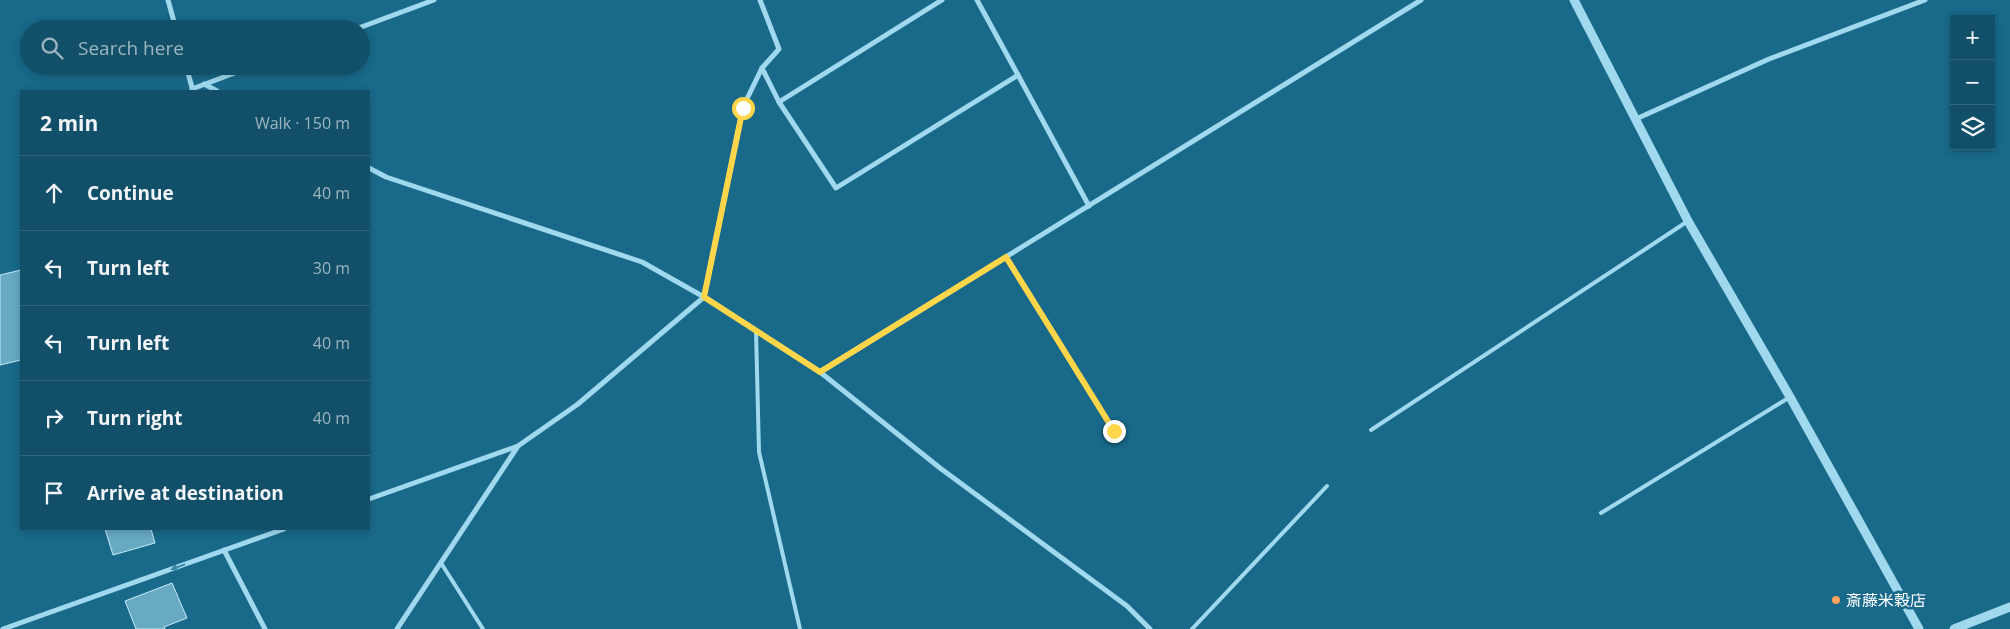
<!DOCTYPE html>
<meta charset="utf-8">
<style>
:root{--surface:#124f68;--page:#1b566e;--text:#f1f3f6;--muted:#9cb5c0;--line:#31667c}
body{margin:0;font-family:"Open Sans","Noto Sans JP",sans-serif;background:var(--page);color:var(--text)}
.controls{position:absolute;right:15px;top:15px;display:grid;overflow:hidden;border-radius:0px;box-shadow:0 2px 8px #0003}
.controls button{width:45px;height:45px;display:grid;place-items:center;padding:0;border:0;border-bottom:1px solid var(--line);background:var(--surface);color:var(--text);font:25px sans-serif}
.stop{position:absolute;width:15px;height:15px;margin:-11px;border:4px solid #ffd54a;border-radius:50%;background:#fff}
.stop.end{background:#ffd54a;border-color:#fff;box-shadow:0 1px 5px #0008}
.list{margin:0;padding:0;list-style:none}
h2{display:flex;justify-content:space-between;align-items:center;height:65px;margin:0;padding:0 20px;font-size:21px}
h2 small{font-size:16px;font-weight:400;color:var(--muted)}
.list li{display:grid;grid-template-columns:32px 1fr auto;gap:15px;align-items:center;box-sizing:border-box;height:75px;padding:0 20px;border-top:1px solid var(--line)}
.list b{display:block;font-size:19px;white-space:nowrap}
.list em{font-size:16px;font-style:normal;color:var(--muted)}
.icon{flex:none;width:28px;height:28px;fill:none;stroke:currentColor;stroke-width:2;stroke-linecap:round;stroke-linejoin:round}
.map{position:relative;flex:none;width:2010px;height:629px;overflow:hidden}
.search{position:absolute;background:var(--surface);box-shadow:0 2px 8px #0003;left:20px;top:20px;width:350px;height:55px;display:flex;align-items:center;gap:12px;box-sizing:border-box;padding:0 18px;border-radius:28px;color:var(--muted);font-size:19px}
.panel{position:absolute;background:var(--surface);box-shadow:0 2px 8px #0003;left:20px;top:90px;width:350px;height:440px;border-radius:0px}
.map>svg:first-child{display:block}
</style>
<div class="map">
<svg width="2010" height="629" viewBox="0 0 2010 629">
<rect width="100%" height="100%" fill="#18698a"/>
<g fill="#67aac2" stroke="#c6ecfa">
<polygon points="21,270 21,360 0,365 0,275"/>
<polygon points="105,529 151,529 155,543 113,555"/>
<polygon points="172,583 187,618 164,627 165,629 136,629 125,601"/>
</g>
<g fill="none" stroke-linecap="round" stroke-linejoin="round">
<g stroke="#a0d9ee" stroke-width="4">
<polyline points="1006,257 1114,431"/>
<polyline points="756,331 759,452 800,629"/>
<polyline points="1371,430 1688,221"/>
<polyline points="1601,513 1790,397"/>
<polyline points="441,563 483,629"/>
<polyline points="1192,629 1327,486"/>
</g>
<g stroke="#a0d9ee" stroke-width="5">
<polyline points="168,0 176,29"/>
<polyline points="977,0 1018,75"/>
<polyline points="356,29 434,0"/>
<polyline points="186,66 193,91"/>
<polyline points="762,68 779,102 836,188 1018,75 1089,206"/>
<polyline points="204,84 217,91"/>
<polyline points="192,89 253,66"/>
<polyline points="779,102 942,0"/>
<polyline points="1636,119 1769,59 1925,0"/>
<polyline points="369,168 386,177 642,262 704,297 820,372 940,468 1127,606 1150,629"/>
<polyline points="820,372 1421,0"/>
<polyline points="369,499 518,446"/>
<polyline points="224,550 265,629"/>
<polyline points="3,629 284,529"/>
<polyline points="397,629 518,446 578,404 704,297 743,107 762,68 779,49 760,0"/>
</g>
<g stroke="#a0d9ee" stroke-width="9">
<polyline points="1574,0 1688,221 1790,397 1919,629"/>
<polyline points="1954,629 2010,607"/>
</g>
</g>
<defs><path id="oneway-solid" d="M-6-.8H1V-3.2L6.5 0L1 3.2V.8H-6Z" transform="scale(1.25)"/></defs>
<use fill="#3a85a3" href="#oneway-solid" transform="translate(178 567) rotate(160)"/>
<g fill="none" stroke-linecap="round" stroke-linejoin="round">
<polyline stroke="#ffd54a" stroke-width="6" points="743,108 704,297 820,372 1006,257 1114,431"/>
</g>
<circle fill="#ffa35d" stroke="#18698a" stroke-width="2" cx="1836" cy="600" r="5"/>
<g text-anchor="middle" stroke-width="5" stroke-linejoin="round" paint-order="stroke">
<g font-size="16" fill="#fff" stroke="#18698a" text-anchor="start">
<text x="1846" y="606">斎藤米穀店</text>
</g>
</g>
</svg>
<div class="controls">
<button>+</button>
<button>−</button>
<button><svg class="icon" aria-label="layers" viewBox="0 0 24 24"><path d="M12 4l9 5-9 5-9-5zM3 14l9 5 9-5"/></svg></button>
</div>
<div class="stop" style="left:743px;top:108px"></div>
<div class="stop end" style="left:1114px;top:431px"></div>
<div class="search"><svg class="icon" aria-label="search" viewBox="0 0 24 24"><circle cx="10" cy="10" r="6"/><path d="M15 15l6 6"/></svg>Search here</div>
<section class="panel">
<h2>2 min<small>Walk · 150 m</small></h2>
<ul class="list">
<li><svg class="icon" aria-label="ahead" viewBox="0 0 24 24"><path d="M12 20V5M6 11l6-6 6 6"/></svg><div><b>Continue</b></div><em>40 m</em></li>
<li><svg class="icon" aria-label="left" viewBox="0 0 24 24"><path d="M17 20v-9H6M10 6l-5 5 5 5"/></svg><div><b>Turn left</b></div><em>30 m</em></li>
<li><svg class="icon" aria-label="left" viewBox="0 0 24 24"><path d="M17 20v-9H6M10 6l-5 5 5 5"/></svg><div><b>Turn left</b></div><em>40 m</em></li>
<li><svg class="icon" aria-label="right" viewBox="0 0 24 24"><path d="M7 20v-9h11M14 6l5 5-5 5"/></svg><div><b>Turn right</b></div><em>40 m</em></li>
<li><svg class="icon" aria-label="arrive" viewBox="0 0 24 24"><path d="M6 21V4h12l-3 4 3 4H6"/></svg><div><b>Arrive at destination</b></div></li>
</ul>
</section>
</div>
